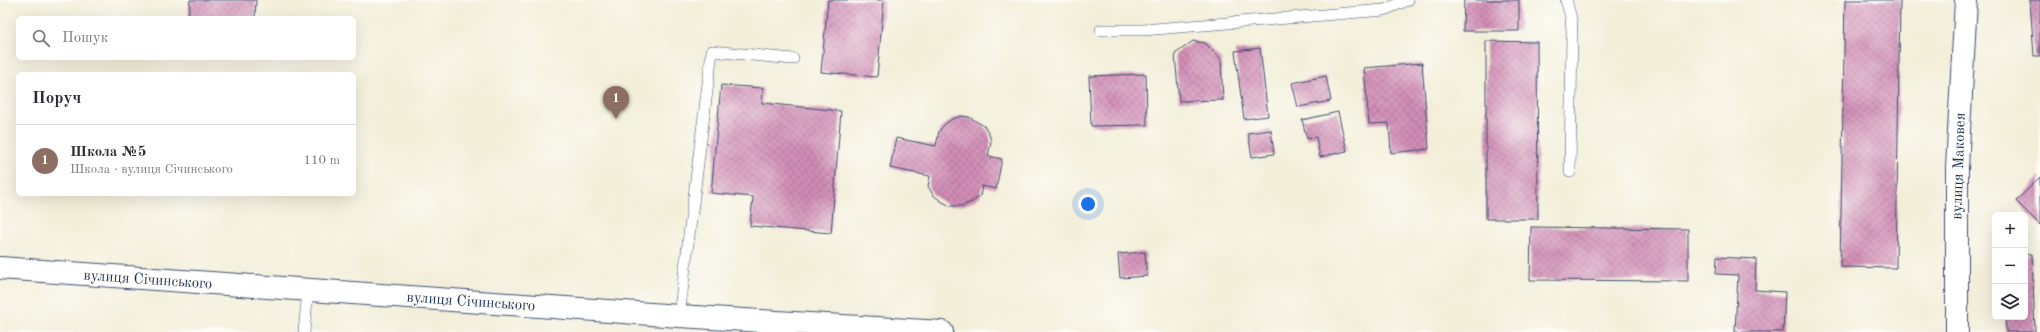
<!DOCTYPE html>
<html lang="uk">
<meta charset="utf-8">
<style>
:root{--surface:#fff;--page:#f7f7f7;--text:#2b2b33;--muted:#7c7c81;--line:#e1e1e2;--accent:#1f6fb2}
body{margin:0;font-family:"Old Standard TT",serif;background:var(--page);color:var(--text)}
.controls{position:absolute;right:12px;bottom:12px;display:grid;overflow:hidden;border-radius:6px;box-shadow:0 4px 16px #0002}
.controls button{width:36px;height:36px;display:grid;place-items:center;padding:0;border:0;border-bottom:1px solid var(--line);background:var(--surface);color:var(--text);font:20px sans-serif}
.you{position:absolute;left:1088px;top:204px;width:14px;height:14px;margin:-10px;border:3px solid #fff;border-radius:50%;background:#1a73e8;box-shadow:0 0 0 6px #1a73e833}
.badge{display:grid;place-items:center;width:26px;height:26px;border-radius:50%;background:var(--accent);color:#fff;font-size:13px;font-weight:700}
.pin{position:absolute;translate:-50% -33px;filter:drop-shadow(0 1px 2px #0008)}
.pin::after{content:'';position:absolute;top:21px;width:14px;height:12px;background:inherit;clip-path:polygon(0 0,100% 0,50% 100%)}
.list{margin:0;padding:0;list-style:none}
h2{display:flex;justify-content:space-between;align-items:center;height:52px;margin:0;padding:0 16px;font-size:17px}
h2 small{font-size:13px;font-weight:400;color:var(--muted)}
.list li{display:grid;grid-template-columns:26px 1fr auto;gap:12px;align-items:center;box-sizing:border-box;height:72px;padding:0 16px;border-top:1px solid var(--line)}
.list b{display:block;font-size:15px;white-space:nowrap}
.list p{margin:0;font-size:13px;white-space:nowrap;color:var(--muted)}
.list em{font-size:13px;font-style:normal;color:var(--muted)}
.icon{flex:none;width:22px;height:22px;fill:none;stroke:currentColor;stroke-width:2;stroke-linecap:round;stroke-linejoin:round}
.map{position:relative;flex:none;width:2040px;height:332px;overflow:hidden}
.search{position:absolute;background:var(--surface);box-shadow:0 4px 16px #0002;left:16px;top:16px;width:340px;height:44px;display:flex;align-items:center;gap:10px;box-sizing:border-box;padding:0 14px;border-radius:6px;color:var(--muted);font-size:15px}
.panel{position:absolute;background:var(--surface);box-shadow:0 4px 16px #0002;left:16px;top:72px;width:340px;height:124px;border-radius:6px}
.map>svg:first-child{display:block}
</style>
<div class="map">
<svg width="2040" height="332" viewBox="0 0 2040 332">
<defs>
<pattern id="building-cross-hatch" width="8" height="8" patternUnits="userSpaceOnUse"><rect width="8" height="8" fill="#d28db6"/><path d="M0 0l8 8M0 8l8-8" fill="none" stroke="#aa7497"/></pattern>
</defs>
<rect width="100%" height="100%" fill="#fdfcf7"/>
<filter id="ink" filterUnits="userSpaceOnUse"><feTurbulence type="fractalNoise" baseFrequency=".025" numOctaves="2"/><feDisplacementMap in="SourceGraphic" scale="8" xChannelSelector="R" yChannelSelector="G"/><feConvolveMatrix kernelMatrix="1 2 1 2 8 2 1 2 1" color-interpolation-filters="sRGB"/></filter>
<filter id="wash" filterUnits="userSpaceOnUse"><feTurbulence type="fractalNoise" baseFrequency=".012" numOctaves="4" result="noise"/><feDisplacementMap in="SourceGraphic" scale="16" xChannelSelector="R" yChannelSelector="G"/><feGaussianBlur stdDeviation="0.9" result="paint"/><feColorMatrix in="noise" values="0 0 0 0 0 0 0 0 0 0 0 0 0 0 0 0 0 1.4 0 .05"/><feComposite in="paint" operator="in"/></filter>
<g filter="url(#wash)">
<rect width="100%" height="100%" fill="#f3eed9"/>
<g id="blocks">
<g fill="url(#building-cross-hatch)">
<polygon points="190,0 256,0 255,18 188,18"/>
<polygon points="828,0 884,0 877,77 821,72"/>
<polygon points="1464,0 1519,0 1519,31 1463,31"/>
<polygon points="1845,0 1900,0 1896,268 1840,267"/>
<polygon points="2030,0 2040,0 2040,56 2034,56"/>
<polygon points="1193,41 1205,43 1221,59 1223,100 1179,101 1175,54"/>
<polygon points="1486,41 1537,42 1538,219 1486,219"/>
<polygon points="1260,48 1268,116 1244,119 1235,51"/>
<polygon points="1422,63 1429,149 1391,153 1389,123 1369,124 1364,68"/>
<polygon points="1146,74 1147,125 1091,126 1089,76"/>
<polygon points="1326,76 1331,101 1298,107 1292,83"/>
<polygon points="721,85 763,88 762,103 841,111 831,233 750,226 753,197 711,193"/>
<polygon points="1338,112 1347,151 1320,157 1316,137 1307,139 1302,120"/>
<polygon points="961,116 969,117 984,126 989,133 991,142 988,156 1002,159 996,189 982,186 980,196 972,202 961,206 950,206 941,201 933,195 928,186 930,176 890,168 896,138 936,146 939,131 945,124 952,119"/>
<polygon points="1271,130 1274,154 1252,157 1248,133"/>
<polygon points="2040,177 2040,225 2016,201"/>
<polygon points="1531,227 1688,229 1688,281 1530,280"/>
<polygon points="1145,252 1147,276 1120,278 1118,254"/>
<polygon points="2032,254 2035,332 2006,332 2005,317 2025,317 2025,255"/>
<polygon points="1717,257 1756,259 1755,290 1785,292 1783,332 1735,332 1738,275 1716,274"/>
</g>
</g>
</g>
<g filter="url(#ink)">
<use href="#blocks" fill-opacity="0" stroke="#3b4c70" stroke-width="1"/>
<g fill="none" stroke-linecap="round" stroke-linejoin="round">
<defs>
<g id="service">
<polyline points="1566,0 1571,18 1572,31 1570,172"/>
<polyline points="1101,30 1143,30 1384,10 1408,0"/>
<polyline points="679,316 712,51 793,59"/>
<polyline points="304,332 308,290"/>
</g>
<g id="minor">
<polyline points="0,268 679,316 942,332"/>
<polyline points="1957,332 1957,168 1966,0"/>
</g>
</defs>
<use href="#service" stroke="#3b4c70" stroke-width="12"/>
<use href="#minor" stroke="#3b4c70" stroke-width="24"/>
<use href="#service" stroke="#fff" stroke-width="11"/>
<use href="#minor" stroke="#fff" stroke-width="22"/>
</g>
</g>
<g text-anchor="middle" stroke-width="3" stroke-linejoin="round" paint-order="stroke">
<g font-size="15" fill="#1b2f5e" stroke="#fdfcf7">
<text transform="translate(1958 166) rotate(-88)" y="5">вулиця Маковея</text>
<text transform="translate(148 279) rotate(4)" y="5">вулиця Січинського</text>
<text transform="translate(471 301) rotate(4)" y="5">вулиця Січинського</text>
</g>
</g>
</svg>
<div class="controls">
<button>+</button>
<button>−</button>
<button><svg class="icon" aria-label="layers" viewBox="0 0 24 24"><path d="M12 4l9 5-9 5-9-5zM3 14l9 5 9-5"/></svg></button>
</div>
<div class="you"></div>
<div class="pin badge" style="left:616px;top:119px;background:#8d6e63">1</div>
<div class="search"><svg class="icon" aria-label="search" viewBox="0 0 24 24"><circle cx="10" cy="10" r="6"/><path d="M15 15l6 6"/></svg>Пошук</div>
<section class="panel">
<h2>Поруч<small></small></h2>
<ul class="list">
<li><span class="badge" style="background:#8d6e63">1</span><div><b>Школа №5</b><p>Школа · вулиця Січинського</p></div><em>110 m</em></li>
</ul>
</section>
</div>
